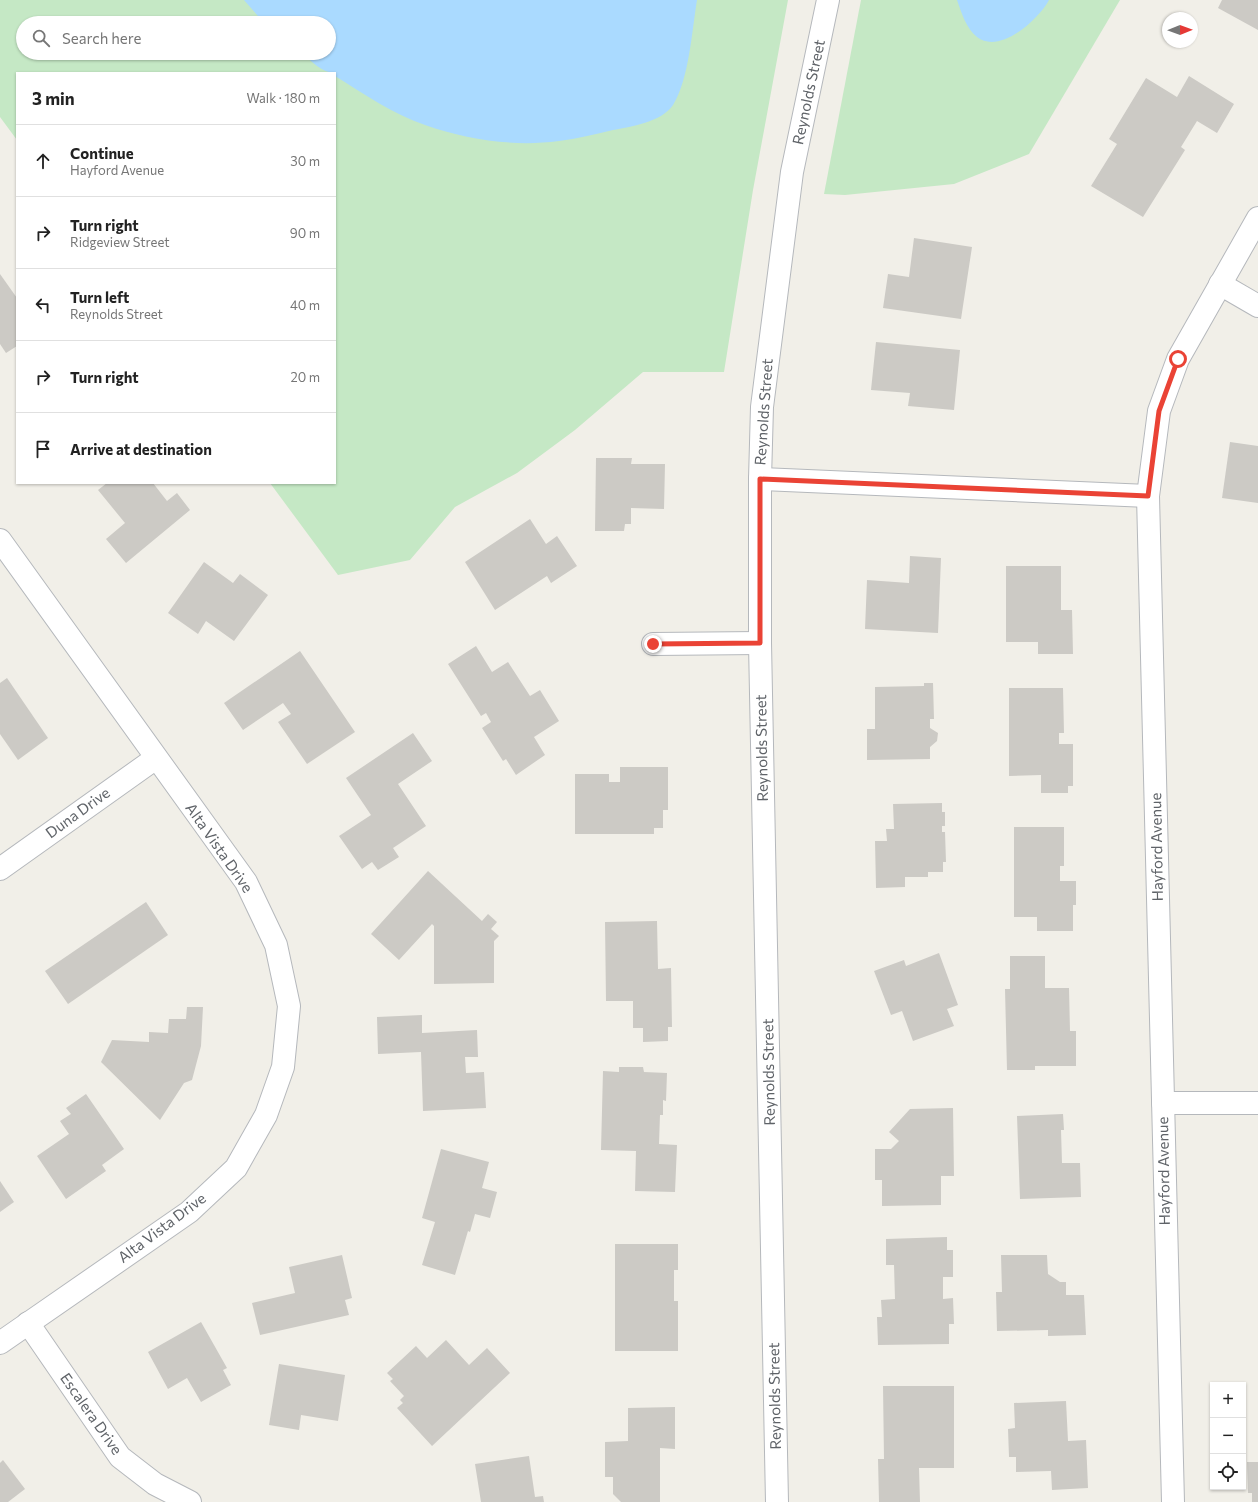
<!DOCTYPE html>
<meta charset="utf-8">
<style>
:root{--surface:#fff;--page:#f2f2f2;--text:#222;--muted:#767676;--line:#e0e0e0}
body{margin:0;font-family:Commissioner,sans-serif;background:var(--page);color:var(--text)}
.controls{position:absolute;right:12px;bottom:12px;display:grid;overflow:hidden;border-radius:0px;box-shadow:0 1px 3px #0004}
.controls button{width:36px;height:36px;display:grid;place-items:center;padding:0;border:0;border-bottom:1px solid var(--line);background:var(--surface);color:var(--text);font:20px sans-serif}
.compass{position:absolute;left:1162px;top:12px;width:36px;height:36px;border-radius:50%;background:var(--surface);box-shadow:0 1px 3px #0004;rotate:89deg}
.stop{position:absolute;width:12px;height:12px;margin:-9px;border:3px solid #ea4335;border-radius:50%;background:#fff}
.stop.end{background:#ea4335;border-color:#fff;box-shadow:0 1px 4px #0008}
.list{margin:0;padding:0;list-style:none}
h2{display:flex;justify-content:space-between;align-items:center;height:52px;margin:0;padding:0 16px;font-size:17px}
h2 small{font-size:13px;font-weight:400;color:var(--muted)}
.list li{display:grid;grid-template-columns:26px 1fr auto;gap:12px;align-items:center;box-sizing:border-box;height:72px;padding:0 16px;border-top:1px solid var(--line)}
.list b{display:block;font-size:15px;white-space:nowrap}
.list p{margin:0;font-size:13px;white-space:nowrap;color:var(--muted)}
.list em{font-size:13px;font-style:normal;color:var(--muted)}
.icon{flex:none;width:22px;height:22px;fill:none;stroke:currentColor;stroke-width:2;stroke-linecap:round;stroke-linejoin:round}
.map{position:relative;flex:none;width:1258px;height:1502px;overflow:hidden}
.search{position:absolute;background:var(--surface);box-shadow:0 1px 3px #0004;left:16px;top:16px;width:320px;height:44px;display:flex;align-items:center;gap:10px;box-sizing:border-box;padding:0 14px;border-radius:22px;color:var(--muted);font-size:15px}
.panel{position:absolute;background:var(--surface);box-shadow:0 1px 3px #0004;left:16px;top:72px;width:320px;height:412px;border-radius:0px}
.map>svg:first-child{display:block}
</style>
<div class="map">
<svg width="1258" height="1502" viewBox="0 0 1258 1502">
<rect width="100%" height="100%" fill="#f1efe8"/>
<g fill="#c5e8c5" fill-rule="evenodd">
<path d="M 0,0 L 788,0 L 753,190 L 724,372 L 643,372 L 575,430 L 517,473 L 455,507 L 410,560 L 338,575 L 270,483 L 335,483 L 335,73 L 17,73 L 17,140 L 0,117 ZM 23,23 L 329,23 L 329,53 L 23,53 Z"/>
<polygon points="861,0 1120,0 1029,154 954,184 845,195 824,194"/>
</g>
<g fill="#aadaff">
<path d="M 244,0 L 697,0 C 692,30 689,80 673,105 C 662,122 630,127 613,130 C 595,134 577,139 559,141 C 515,147 468,140 425,125 C 393,114 364,94 335,76 L 335,73 C 322,73 311,61 302,53 L 329,53 L 329,23 L 264,23 Z"/>
<path d="M 957,0 L 1049,0 C 1039,19 1000,55 977,37 C 966,28 962,14 957,0 Z"/>
</g>
<g fill="#cccac5">
<polygon points="1222,0 1258,0 1258,30 1218,8"/>
<polygon points="1189,76 1234,104 1217,133 1197,121 1181,147 1185,150 1143,217 1091,186 1117,144 1109,139 1146,78 1177,97"/>
<polygon points="914,238 972,247 961,319 883,308 888,274 909,277"/>
<polygon points="0,274 17,298 17,346 6,353 0,344"/>
<polygon points="876,342 960,350 954,410 908,406 910,393 871,390"/>
<polygon points="1230,442 1258,446 1258,503 1222,498"/>
<polygon points="596,458 632,458 631,464 665,464 664,509 631,508 631,524 625,524 624,531 595,531"/>
<polygon points="107,483 153,483 167,501 177,493 190,510 126,563 106,539 125,523 98,490"/>
<polygon points="530,519 546,544 557,536 577,566 551,583 547,576 495,610 465,562"/>
<polygon points="910,556 941,558 938,633 865,629 867,580 909,583"/>
<polygon points="204,562 233,583 240,574 268,595 234,641 206,621 198,634 168,613"/>
<polygon points="1006,566 1061,566 1061,610 1072,610 1073,654 1038,654 1038,642 1006,642"/>
<polygon points="476,646 492,672 508,662 530,696 540,690 559,721 534,737 545,755 516,775 506,759 503,761 482,728 491,722 486,713 481,716 448,664"/>
<polygon points="300,651 355,732 307,764 278,722 291,714 283,703 243,730 224,703"/>
<polygon points="7,678 48,738 18,760 0,734 0,683"/>
<polygon points="924,683 933,683 934,719 930,719 930,728 938,733 937,741 930,747 930,759 867,760 867,729 875,729 875,687 924,686"/>
<polygon points="1009,688 1063,688 1064,733 1059,733 1059,744 1073,744 1073,786 1068,786 1068,793 1041,793 1041,775 1009,776"/>
<polygon points="413,733 432,761 398,784 426,826 393,848 399,857 378,870 372,862 362,869 339,836 371,815 346,778"/>
<polygon points="620,767 668,767 668,810 663,810 663,828 654,828 654,834 575,834 575,774 609,774 609,782 620,782"/>
<polygon points="942,803 942,812 945,812 945,826 942,826 942,832 945,832 946,862 943,862 943,872 928,872 928,877 905,877 905,887 876,888 875,841 887,841 886,829 894,829 893,804"/>
<polygon points="1014,827 1064,827 1064,866 1060,866 1060,881 1076,881 1076,905 1073,905 1073,931 1037,931 1037,917 1014,917"/>
<polygon points="428,871 482,921 488,914 497,922 491,929 499,936 494,941 494,983 434,984 434,926 432,924 399,960 371,934"/>
<polygon points="146,902 168,935 68,1004 45,971"/>
<polygon points="657,921 658,969 671,968 672,1027 668,1027 668,1041 643,1042 643,1028 633,1028 633,1001 606,1001 605,922"/>
<polygon points="939,953 958,1005 947,1009 954,1026 913,1041 902,1011 891,1015 874,971 904,960 906,966"/>
<polygon points="1010,956 1045,956 1045,988 1069,988 1070,1031 1076,1031 1076,1066 1035,1066 1035,1070 1007,1070 1005,989 1010,989"/>
<polygon points="187,1007 203,1007 201,1046 192,1080 184,1083 160,1120 101,1062 112,1040 149,1042 149,1032 168,1033 169,1019 186,1019"/>
<polygon points="422,1015 422,1033 477,1030 478,1057 465,1057 466,1073 484,1072 486,1108 423,1111 421,1052 378,1054 377,1017"/>
<polygon points="619,1067 643,1067 644,1072 667,1073 666,1101 663,1100 663,1115 660,1115 659,1144 677,1145 675,1192 635,1191 636,1151 601,1150 603,1071 619,1072"/>
<polygon points="86,1094 124,1149 102,1165 106,1171 66,1199 37,1156 69,1134 60,1121 71,1114 66,1108"/>
<polygon points="953,1108 954,1176 941,1176 941,1205 882,1206 882,1180 875,1180 875,1149 891,1149 899,1141 889,1132 910,1109"/>
<polygon points="1063,1114 1064,1130 1061,1130 1062,1163 1080,1163 1081,1197 1020,1199 1017,1116"/>
<polygon points="441,1149 489,1162 482,1188 497,1192 490,1218 475,1214 470,1232 468,1231 455,1275 422,1265 435,1222 422,1218"/>
<polygon points="0,1181 14,1202 0,1212"/>
<polygon points="947,1237 947,1250 953,1250 953,1277 943,1277 943,1299 953,1298 954,1324 949,1324 949,1344 878,1345 877,1317 882,1317 881,1300 895,1299 894,1265 886,1265 886,1239"/>
<polygon points="615,1244 678,1244 678,1270 674,1270 674,1301 678,1301 678,1351 615,1351"/>
<polygon points="342,1255 352,1298 345,1300 349,1315 260,1335 252,1303 295,1293 289,1267"/>
<polygon points="1001,1255 1047,1255 1048,1274 1060,1282 1066,1282 1066,1295 1084,1295 1086,1335 1048,1336 1048,1330 997,1331 996,1292 1002,1292"/>
<polygon points="201,1322 227,1368 223,1370 231,1385 201,1402 187,1378 168,1389 148,1352"/>
<polygon points="446,1340 469,1365 487,1348 510,1373 432,1446 397,1408 403,1403 400,1400 404,1396 390,1381 393,1379 387,1373 416,1346 427,1358"/>
<polygon points="279,1364 345,1375 338,1421 301,1415 299,1430 269,1425"/>
<polygon points="883,1386 954,1386 954,1468 919,1468 920,1502 879,1502 878,1459 884,1459"/>
<polygon points="1066,1401 1068,1441 1086,1440 1088,1488 1052,1490 1051,1471 1016,1472 1016,1457 1009,1457 1008,1429 1015,1428 1014,1403"/>
<polygon points="675,1407 675,1449 660,1448 660,1502 621,1502 613,1494 613,1477 605,1477 605,1442 628,1441 628,1408"/>
<polygon points="529,1456 535,1497 543,1496 544,1502 481,1502 475,1464"/>
<polygon points="3,1460 25,1489 8,1502 0,1502 0,1463"/>
<polygon points="1247,1462 1258,1462 1258,1502 1252,1502 1252,1493 1248,1493"/>
</g>
<g fill="none" stroke-linecap="round" stroke-linejoin="round">
<defs>
<g id="minor">
<polyline points="1220,284 1258,306"/>
<polyline points="760,479 1148,496"/>
<polyline points="0,540 246,882 276,945 289,1006 283,1067 266,1115 236,1168 189,1212 0,1343"/>
<polyline points="653,644 760,643"/>
<polyline points="0,869 156,758"/>
<polyline points="1163,1103 1258,1103"/>
<polyline points="28,1323 120,1457 155,1484 190,1502"/>
<polyline points="777,1502 760,643 760,479 762,407 792,172 828,0"/>
<polyline points="1173,1502 1148,496 1159,411 1178,359 1258,218"/>
</g>
</defs>
<use href="#minor" stroke="#b5b8bc" stroke-width="24"/>
<use href="#minor" stroke="#fff" stroke-width="22"/>
</g>
<g fill="none" stroke-linecap="round" stroke-linejoin="round">
<polyline stroke="#ea4335" stroke-width="5" points="653,644 760,643 760,479 1148,496 1159,411 1178,359"/>
</g>
<g text-anchor="middle" stroke-width="3" stroke-linejoin="round" paint-order="stroke">
<g font-size="15" fill="#5f6368" stroke="#fff">
<text transform="translate(809 92) rotate(-78)" y="5">Reynolds Street</text>
<text transform="translate(764 412) rotate(-86)" y="5">Reynolds Street</text>
<text transform="translate(762 748) rotate(-91)" y="5">Reynolds Street</text>
<text transform="translate(78 813) rotate(-36)" y="5">Duna Drive</text>
<text transform="translate(1157 847) rotate(-91)" y="5">Hayford Avenue</text>
<text transform="translate(219 848) rotate(55)" y="5">Alta Vista Drive</text>
<text transform="translate(769 1072) rotate(-91)" y="5">Reynolds Street</text>
<text transform="translate(1164 1171) rotate(-91)" y="5">Hayford Avenue</text>
<text transform="translate(162 1228) rotate(-37)" y="5">Alta Vista Drive</text>
<text transform="translate(775 1396) rotate(-91)" y="5">Reynolds Street</text>
<text transform="translate(91 1414) rotate(55)" y="5">Escalera Drive</text>
</g>
</g>
</svg>
<div class="controls">
<button>+</button>
<button>−</button>
<button><svg class="icon" aria-label="locate" viewBox="0 0 24 24"><circle cx="12" cy="12" r="6"/><path d="M12 2v4M12 18v4M2 12h4M18 12h4"/></svg></button>
</div>
<svg class="compass" viewBox="-18 -18 36 36"><path d="M0-13l5 13h-10z" fill="#e53935"/><path d="M0 13l5-13h-10z" fill="#767676"/></svg>
<div class="stop" style="left:1178px;top:359px"></div>
<div class="stop end" style="left:653px;top:644px"></div>
<div class="search"><svg class="icon" aria-label="search" viewBox="0 0 24 24"><circle cx="10" cy="10" r="6"/><path d="M15 15l6 6"/></svg>Search here</div>
<section class="panel">
<h2>3 min<small>Walk · 180 m</small></h2>
<ul class="list">
<li><svg class="icon" aria-label="ahead" viewBox="0 0 24 24"><path d="M12 20V5M6 11l6-6 6 6"/></svg><div><b>Continue</b><p>Hayford Avenue</p></div><em>30 m</em></li>
<li><svg class="icon" aria-label="right" viewBox="0 0 24 24"><path d="M7 20v-9h11M14 6l5 5-5 5"/></svg><div><b>Turn right</b><p>Ridgeview Street</p></div><em>90 m</em></li>
<li><svg class="icon" aria-label="left" viewBox="0 0 24 24"><path d="M17 20v-9H6M10 6l-5 5 5 5"/></svg><div><b>Turn left</b><p>Reynolds Street</p></div><em>40 m</em></li>
<li><svg class="icon" aria-label="right" viewBox="0 0 24 24"><path d="M7 20v-9h11M14 6l5 5-5 5"/></svg><div><b>Turn right</b></div><em>20 m</em></li>
<li><svg class="icon" aria-label="arrive" viewBox="0 0 24 24"><path d="M6 21V4h12l-3 4 3 4H6"/></svg><div><b>Arrive at destination</b></div></li>
</ul>
</section>
</div>
